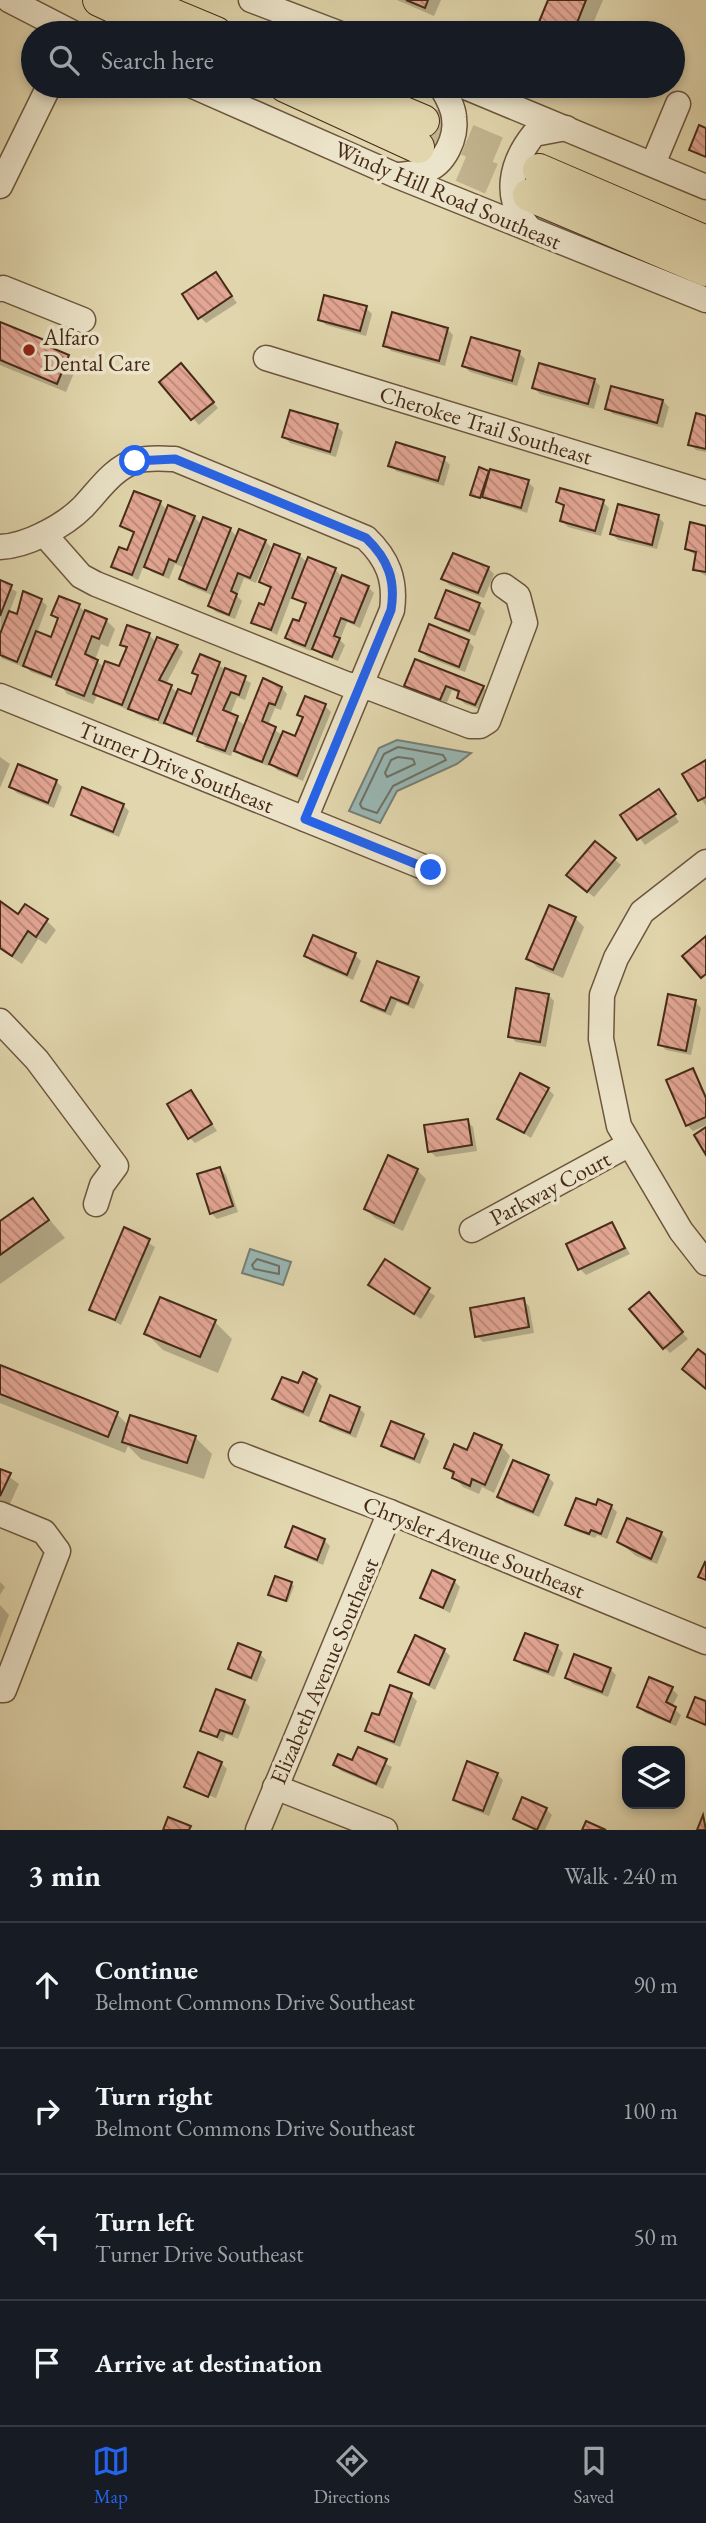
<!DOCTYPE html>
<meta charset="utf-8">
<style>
:root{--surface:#171b24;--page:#20242c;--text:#f1f3f6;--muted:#9ea1a6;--line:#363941;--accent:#2563eb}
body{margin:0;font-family:"EB Garamond",serif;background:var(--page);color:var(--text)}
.controls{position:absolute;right:21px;bottom:21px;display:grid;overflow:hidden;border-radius:14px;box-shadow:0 4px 10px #0003}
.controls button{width:63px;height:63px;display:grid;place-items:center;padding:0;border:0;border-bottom:2px solid var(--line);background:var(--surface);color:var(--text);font:35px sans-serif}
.stop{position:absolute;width:21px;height:21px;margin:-16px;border:5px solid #2563eb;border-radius:50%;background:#fff}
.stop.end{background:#2563eb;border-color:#fff;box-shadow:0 2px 7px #0008}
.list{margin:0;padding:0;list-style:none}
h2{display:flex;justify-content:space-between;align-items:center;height:91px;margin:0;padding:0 28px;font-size:30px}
h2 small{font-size:23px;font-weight:400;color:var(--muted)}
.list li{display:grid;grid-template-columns:46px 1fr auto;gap:21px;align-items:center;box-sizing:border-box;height:126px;padding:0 28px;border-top:2px solid var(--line)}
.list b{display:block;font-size:26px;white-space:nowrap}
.list p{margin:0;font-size:23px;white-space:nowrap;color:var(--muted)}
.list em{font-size:23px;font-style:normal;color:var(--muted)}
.icon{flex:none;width:38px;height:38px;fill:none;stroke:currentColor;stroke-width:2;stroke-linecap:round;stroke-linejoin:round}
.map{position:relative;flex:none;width:706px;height:1830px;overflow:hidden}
.search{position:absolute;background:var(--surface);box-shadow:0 4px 10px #0003;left:21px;right:21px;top:21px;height:77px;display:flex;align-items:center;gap:18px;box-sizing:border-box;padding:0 24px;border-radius:38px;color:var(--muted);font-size:26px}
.sheet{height:595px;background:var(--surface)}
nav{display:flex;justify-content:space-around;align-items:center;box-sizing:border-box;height:98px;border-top:2px solid var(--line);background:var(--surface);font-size:19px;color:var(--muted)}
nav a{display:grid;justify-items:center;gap:4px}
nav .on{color:var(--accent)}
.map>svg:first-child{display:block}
</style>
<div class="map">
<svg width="706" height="1830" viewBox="0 0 706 1830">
<defs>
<pattern id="building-back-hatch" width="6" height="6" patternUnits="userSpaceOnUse" patternTransform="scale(1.75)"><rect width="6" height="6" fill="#e3a694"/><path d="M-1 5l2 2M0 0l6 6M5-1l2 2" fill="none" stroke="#ba8778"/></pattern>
</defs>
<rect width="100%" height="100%" fill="#e1d6ad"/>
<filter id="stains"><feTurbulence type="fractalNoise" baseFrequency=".00286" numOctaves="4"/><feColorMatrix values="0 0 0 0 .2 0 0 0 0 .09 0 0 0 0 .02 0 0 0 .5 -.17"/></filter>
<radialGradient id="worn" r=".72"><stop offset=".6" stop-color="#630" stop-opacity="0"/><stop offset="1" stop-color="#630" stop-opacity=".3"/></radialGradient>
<g fill="#98b7b4" stroke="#777f76" stroke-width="2">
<polygon points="397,740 471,753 457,764 397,791 380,823 349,811 379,748"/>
<polygon points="250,1249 291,1262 283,1285 242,1273"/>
</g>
<g fill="#0003">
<polygon points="397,0 441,0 434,16"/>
<polygon points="550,0 603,0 589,33 553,33 541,21"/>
<polygon points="216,274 237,303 206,323 200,317"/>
<polygon points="366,308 372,314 366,336 326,325 320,319"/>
<polygon points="0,324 46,343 77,366 66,392 0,365"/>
<polygon points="447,329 453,335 445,366 391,351 385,345"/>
<polygon points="519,353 525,359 517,386 470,372 464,366"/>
<polygon points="187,371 218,408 199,425 161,382"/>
<polygon points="594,380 600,386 594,409 540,394 534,388"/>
<polygon points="663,401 669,407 663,428 613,414 607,408"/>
<polygon points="706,418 706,452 696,450 690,444"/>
<polygon points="337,426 343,432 336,457 290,443 284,437"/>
<polygon points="444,459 450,465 444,486 396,471 390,465"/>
<polygon points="488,472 528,482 534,488 527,513 472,494"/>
<polygon points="558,502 603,502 609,508 601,536 568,527 562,521 564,508"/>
<polygon points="160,503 168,511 194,517 202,525 230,529 237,537 265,541 271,547 256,583 244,578 237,596 242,601 235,619 216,612 210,606 214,596 187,585 181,579 185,568 175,564 169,579 152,572 144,565 138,580 113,567 128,553 135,534 122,525"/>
<polygon points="658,517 664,523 657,549 618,540 612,534"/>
<polygon points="706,527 706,576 695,569 697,556 686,549"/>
<polygon points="299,555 308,563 335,569 341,576 368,587 374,593 360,628 347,622 340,640 345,645 338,661 320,654 313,647 311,651 293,644 287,638 300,623 307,606 292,595 277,635 253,622 265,607 272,590 261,582"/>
<polygon points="488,568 494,574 484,598 449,585 444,579"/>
<polygon points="0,582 17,592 9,613 18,616 41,600 47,606 37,633 52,639 59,620 53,615 79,606 86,613 106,620 115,629 108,647 101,644 95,660 105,668 120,669 128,650 122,644 149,635 157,643 177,646 183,652 166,684 169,687 155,722 136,714 129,707 128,710 97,696 93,704 67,694 59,682 31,672 24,665 23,667 1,658"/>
<polygon points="479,605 485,611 475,636 443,623 437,617"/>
<polygon points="468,641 474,647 465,672 427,657 421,651"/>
<polygon points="201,656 251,683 245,700 237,697 230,715 246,726 282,688 287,694 281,710 275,708 268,725 282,735 296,738 304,719 300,715 325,706 331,712 303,781 277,770 270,763 268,766 242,756 234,748 231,756 205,747 200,739 172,728 165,721 164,725 158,723 172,688 178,693 192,696 199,678 194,672"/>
<polygon points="416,661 483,687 489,693 482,710 465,704 459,698 460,694 452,690 446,705 412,691 406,685"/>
<polygon points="0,757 10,764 0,788"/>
<polygon points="706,762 706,806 685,775"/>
<polygon points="56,781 62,787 54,808 17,793 11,787"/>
<polygon points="661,795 679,822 645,845 623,816"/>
<polygon points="123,805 129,811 119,837 79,820 73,814"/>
<polygon points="596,843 621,865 594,897 574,881"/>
<polygon points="0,904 19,916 47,921 56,930 46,944 38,939 22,964 0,949"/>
<polygon points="575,918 584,927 563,978 537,967 528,958"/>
<polygon points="355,955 361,961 353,980 312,962 306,956"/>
<polygon points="418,979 424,985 414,1009 397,1002 391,1016 369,1007 363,1001"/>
<polygon points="548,995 554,1001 546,1047 516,1042 510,1036"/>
<polygon points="695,1002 701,1008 691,1055 666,1050 660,1044"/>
<polygon points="692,1070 706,1094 706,1125 693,1131 687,1125 669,1081"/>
<polygon points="548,1089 554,1095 531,1138 499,1118"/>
<polygon points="191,1092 217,1131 195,1143 189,1137"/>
<polygon points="467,1121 473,1127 477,1151 436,1157 430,1151"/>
<polygon points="220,1169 226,1175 238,1212 217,1219 211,1213"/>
<polygon points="417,1170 426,1179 403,1231 375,1218 366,1209"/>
<polygon points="33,1200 65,1238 0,1284 0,1223"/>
<polygon points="612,1224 630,1254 586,1275 580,1269"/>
<polygon points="125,1229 155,1247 121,1325 91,1309"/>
<polygon points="385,1261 435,1296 421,1319 377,1290"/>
<polygon points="523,1300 529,1306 534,1333 483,1342 477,1336"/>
<polygon points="654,1300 688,1339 670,1353 665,1348"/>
<polygon points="215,1322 232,1339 218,1373 163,1350 146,1333"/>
<polygon points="0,1366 117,1414 129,1426 195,1437 212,1454 204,1479 141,1459 128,1446 125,1453 0,1403"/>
<polygon points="316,1380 322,1386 309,1417 280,1405 274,1399"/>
<polygon points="359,1408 365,1414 356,1438 328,1427 322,1421"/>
<polygon points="423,1435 429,1441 420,1464 389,1451 383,1445"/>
<polygon points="501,1446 510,1456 494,1493 482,1487 479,1494 463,1487 446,1467 468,1452"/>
<polygon points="0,1470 19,1484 9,1506 0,1502"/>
<polygon points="548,1477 554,1483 539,1517 505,1503 499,1497"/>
<polygon points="611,1506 617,1512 607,1539 597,1535 595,1538 573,1530 567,1524 597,1507"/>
<polygon points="661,1533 667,1539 657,1564 636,1556 619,1542"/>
<polygon points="324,1540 330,1546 323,1565 293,1552 287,1546"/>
<polygon points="454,1581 460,1587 450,1613 422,1598"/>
<polygon points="0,1582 5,1587 0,1595"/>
<polygon points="291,1584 294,1586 288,1602 270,1595"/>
<polygon points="0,1605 9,1615 0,1638"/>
<polygon points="557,1647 563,1653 554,1677 522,1665 516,1659"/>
<polygon points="444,1650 450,1656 435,1690 400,1671"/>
<polygon points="260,1654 266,1660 257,1682 236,1674 230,1668"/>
<polygon points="610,1669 616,1675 608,1697 573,1684 567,1678"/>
<polygon points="672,1689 678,1695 672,1707 681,1715 676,1726 645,1713 639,1707"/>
<polygon points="411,1695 417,1701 400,1747 373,1736 367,1730"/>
<polygon points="244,1701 250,1707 238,1739 226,1734 223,1742 202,1730"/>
<polygon points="706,1703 706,1727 689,1717"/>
<polygon points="359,1749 392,1767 383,1789 341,1771 335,1765 353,1762"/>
<polygon points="221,1763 227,1769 216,1798 191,1788 191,1792 186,1787"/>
<polygon points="497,1774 503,1780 489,1816 461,1805 455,1799"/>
<polygon points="546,1809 552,1815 545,1830 533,1830 515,1818"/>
</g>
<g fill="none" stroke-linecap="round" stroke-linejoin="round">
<g stroke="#6f7166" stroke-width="2">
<polygon points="398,747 443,755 446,760 393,786 377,813 362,808 360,804 384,754"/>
<polygon points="398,757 413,759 415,764 387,777 385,773 391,760"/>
<polygon points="257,1259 279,1266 279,1274 254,1269 252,1265"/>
</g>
</g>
<g fill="url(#building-back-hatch)" stroke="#462b18" stroke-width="2">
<polygon points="406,0 428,0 425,8"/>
<polygon points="548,0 586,0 573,33 539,22"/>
<polygon points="699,125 706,128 706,157 689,150"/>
<polygon points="216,272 232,296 198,319 182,294"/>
<polygon points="324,295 367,306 360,331 318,320"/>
<polygon points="392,312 448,328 439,361 383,346"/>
<polygon points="0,322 47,341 45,345 69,355 57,384 0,360"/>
<polygon points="471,337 520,351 512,381 462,366"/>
<polygon points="181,363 214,402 191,420 159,382"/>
<polygon points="539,363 595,379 588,404 532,388"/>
<polygon points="611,386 663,400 657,423 605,409"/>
<polygon points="290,410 338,424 330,452 282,437"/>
<polygon points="696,413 706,416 706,449 688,445"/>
<polygon points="396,442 445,457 438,481 388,466"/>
<polygon points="479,467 489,471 480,498 470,495"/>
<polygon points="490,469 529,480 521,508 482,497"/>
<polygon points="560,488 604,500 595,531 560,521 564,505 556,502"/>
<polygon points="134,491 161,501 132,575 111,567 119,547 127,550 134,532 120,526"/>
<polygon points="618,504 659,515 652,545 610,534"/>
<polygon points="168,505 195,516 176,562 169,559 163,575 144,567"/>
<polygon points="203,517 231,528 206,590 179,579"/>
<polygon points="690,522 706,526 706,572 693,570 696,552 685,549"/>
<polygon points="239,529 266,540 250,578 238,573 231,591 237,594 229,615 208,606"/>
<polygon points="274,544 300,554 271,630 251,623 259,603 264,605 271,587 259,582"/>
<polygon points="453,553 489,567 478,593 441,579"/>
<polygon points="308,557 336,568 305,646 285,638 293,619 299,621 306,603 292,598"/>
<polygon points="342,575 369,586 354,623 341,618 334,636 340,638 332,657 312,649"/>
<polygon points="0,580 12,585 0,616"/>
<polygon points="446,590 480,603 469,631 435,618"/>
<polygon points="23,591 42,599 17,662 0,655 0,634 9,611 17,614"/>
<polygon points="59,596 80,604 51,677 23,666 36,631 51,637 58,618 51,615"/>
<polygon points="85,610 107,619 99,639 92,636 85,654 98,660 84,696 56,685"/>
<polygon points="429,624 469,640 459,667 419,651"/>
<polygon points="127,625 150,633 122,705 93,694 105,661 119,666 127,647 120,645"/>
<polygon points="157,637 178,645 159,680 172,685 158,720 128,709"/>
<polygon points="200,654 220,662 192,734 164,723 178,689 191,694 198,675 192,673"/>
<polygon points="415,659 484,686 475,705 457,698 459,691 446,686 440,700 404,686"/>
<polygon points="225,668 246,676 239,695 231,692 223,710 238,716 225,751 197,741"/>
<polygon points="263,678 282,687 275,705 269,703 262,721 276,727 262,762 234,751"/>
<polygon points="305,696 326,704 297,776 269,764 283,731 295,736 303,717 297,715"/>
<polygon points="706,760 706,797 698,801 682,774"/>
<polygon points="18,764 57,780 48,803 9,787"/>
<polygon points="82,787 124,804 113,832 71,815"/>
<polygon points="659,789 676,814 637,840 620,815"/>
<polygon points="595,841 616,858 587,892 566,875"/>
<polygon points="0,901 18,914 25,904 48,919 36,937 28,931 12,956 0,948"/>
<polygon points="549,905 576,917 553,970 526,959"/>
<polygon points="313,935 356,953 347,975 304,956"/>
<polygon points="706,936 706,974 701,978 682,956"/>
<polygon points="377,961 419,977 408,1004 391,997 385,1011 361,1001"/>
<polygon points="516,988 549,994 540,1042 508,1037"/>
<polygon points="668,994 696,1000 686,1051 658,1045"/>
<polygon points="693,1068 706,1098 706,1117 686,1126 666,1080"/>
<polygon points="520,1073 549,1088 524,1133 497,1119"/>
<polygon points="191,1090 212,1124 188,1139 167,1104"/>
<polygon points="468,1119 472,1145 428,1152 424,1125"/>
<polygon points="706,1127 706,1155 694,1135"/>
<polygon points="388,1155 418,1169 394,1223 364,1209"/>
<polygon points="220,1167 233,1206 210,1214 197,1174"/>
<polygon points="33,1198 49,1220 0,1255 0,1221"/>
<polygon points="612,1222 625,1248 578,1270 566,1244"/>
<polygon points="124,1227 150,1239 115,1320 89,1310"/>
<polygon points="385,1259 430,1288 414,1314 368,1285"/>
<polygon points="649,1292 683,1332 663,1349 629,1309"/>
<polygon points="160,1297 216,1320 200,1357 144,1334"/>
<polygon points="524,1298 529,1327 475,1337 470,1308"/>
<polygon points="698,1349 706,1355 706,1389 682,1369"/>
<polygon points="0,1365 118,1412 108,1437 0,1394"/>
<polygon points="303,1372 317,1379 303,1412 272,1399 282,1377 298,1383"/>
<polygon points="330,1395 360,1407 350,1433 320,1421"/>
<polygon points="130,1415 196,1436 187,1463 122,1442"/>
<polygon points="391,1421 424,1434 414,1459 381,1446"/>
<polygon points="474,1433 502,1445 485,1485 472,1479 470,1486 452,1478 454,1472 444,1468 454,1444 467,1450"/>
<polygon points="513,1460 549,1475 533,1512 497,1497"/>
<polygon points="0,1469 11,1473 0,1496"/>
<polygon points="576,1498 596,1505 598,1499 612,1505 601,1534 591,1530 589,1534 565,1525"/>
<polygon points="627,1518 662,1532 651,1559 617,1542"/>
<polygon points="293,1526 325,1539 317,1560 285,1547"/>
<polygon points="705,1562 706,1563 706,1580 698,1577"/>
<polygon points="432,1570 455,1580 443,1608 420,1598"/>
<polygon points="275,1576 292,1582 286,1601 268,1595"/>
<polygon points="525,1633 558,1645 548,1672 514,1660"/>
<polygon points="415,1635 445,1649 429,1685 398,1672"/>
<polygon points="238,1643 261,1652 251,1678 228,1669"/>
<polygon points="574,1654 611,1668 602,1692 565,1678"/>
<polygon points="649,1677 673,1687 666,1702 676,1707 670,1722 637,1707"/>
<polygon points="390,1685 412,1693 394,1742 365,1731 372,1713 379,1715"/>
<polygon points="216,1689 245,1700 232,1734 220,1730 217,1737 200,1731"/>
<polygon points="695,1697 706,1701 706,1725 687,1717"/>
<polygon points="358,1747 387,1759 376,1784 333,1765 338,1754 352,1760"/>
<polygon points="198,1752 222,1762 208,1797 184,1787"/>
<polygon points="467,1761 498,1773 483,1811 453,1800"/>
<polygon points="522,1797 547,1808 537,1830 513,1819"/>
<polygon points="703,1815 706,1830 697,1830"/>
<polygon points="168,1817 191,1826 189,1830 163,1830"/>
<polygon points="586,1821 606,1830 582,1830"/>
</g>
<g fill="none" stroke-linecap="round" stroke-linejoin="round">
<g stroke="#c2b48f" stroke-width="32" stroke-dasharray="32 16" stroke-linecap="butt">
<polyline points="423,121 539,170"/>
<polyline points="418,147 529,195"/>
</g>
<defs>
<g id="minor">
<polyline points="9,0 73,33"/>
<polyline points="251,0 338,33"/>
<polyline points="193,86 395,175 706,300"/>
<polyline points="463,86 706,187"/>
<polyline points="653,164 678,104"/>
<path d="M 396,175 C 405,174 416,174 424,171 C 445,165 457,137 454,117 C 453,106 446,95 441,86"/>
<polyline points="0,186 49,86"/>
<path d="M 529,228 C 503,198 510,164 534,134 L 566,128"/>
<polyline points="0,289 3,288 83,320"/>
<polyline points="266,358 706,493"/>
<polyline points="44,534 81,576 96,584 346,684 373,689 470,726 480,726 488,721 525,623 518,596 504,586"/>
<path d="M 0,547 C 27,546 64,526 83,507 C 99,490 113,468 136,461 C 149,457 162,459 175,459 L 366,538 C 388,559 396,580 392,610 L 305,819"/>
<polyline points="0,696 431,870"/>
<polyline points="706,862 642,912 616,958 602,995 601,1039 619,1126 681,1231 706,1263"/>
<polyline points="0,1021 37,1060 116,1166 102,1185 96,1204"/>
<polyline points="472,1230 628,1145"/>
<polyline points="241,1455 390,1512 706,1642"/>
<polyline points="0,1514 44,1532 58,1551 4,1690 0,1690"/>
<polyline points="275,1787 385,1830"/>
<polyline points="258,1830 390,1512"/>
</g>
<g id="major">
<polyline points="99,0 155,26"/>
<polyline points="137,0 216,33"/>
<polyline points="285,86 418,147"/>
<polyline points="340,86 423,121"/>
<polyline points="539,170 706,242"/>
<polyline points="529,195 706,270"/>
</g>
</defs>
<use href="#minor" stroke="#6d563d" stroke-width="27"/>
<use href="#major" stroke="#462b18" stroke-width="34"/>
<use href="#minor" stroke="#ece4ca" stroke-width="24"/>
<use href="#major" stroke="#e1d6ad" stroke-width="32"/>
</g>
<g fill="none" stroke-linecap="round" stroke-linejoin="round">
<path stroke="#2563eb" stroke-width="9" d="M 135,461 L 175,459 L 366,538 C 388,559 396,580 391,610 L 305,819 L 431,870"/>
</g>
<circle fill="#8f2418" stroke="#ece4ca" stroke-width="2.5" cx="29" cy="350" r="7"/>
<g text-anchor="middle" stroke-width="7" stroke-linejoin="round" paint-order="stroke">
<g font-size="23" fill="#462b18" stroke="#ece4ca">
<text transform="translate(448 195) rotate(23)" y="8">Windy Hill Road Southeast</text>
<text transform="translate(486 425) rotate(17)" y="8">Cherokee Trail Southeast</text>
<text transform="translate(176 767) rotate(22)" y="8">Turner Drive Southeast</text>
<text transform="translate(550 1188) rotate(-28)" y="8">Parkway Court</text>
<text transform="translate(474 1547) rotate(22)" y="8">Chrysler Avenue Southeast</text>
<text transform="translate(324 1671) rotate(-67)" y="8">Elizabeth Avenue Southeast</text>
</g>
<g font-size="23" fill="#462b18" stroke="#ece4ca" text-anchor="start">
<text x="43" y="345">Alfaro<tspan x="43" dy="26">Dental Care</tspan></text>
</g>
</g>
<rect width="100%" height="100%" filter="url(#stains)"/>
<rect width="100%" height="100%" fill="url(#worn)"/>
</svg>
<div class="controls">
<button><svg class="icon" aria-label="layers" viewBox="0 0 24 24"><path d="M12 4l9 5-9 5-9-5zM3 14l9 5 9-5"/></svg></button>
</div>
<div class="stop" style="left:135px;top:461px"></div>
<div class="stop end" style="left:431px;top:870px"></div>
<div class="search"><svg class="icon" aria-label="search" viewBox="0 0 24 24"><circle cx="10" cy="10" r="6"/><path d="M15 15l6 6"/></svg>Search here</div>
</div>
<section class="sheet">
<h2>3 min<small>Walk · 240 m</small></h2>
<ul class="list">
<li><svg class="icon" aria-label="ahead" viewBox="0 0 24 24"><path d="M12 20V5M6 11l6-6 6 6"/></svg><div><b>Continue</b><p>Belmont Commons Drive Southeast</p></div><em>90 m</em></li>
<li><svg class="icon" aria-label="right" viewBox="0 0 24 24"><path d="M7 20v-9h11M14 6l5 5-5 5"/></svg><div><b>Turn right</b><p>Belmont Commons Drive Southeast</p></div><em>100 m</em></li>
<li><svg class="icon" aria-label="left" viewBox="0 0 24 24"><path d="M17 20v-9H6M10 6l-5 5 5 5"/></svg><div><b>Turn left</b><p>Turner Drive Southeast</p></div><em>50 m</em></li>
<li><svg class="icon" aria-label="arrive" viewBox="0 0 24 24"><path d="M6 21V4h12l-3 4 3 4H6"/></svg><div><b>Arrive at destination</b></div></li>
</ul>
</section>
<nav>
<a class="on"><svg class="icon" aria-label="map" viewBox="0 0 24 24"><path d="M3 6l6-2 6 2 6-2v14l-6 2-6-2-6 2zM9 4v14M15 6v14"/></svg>Map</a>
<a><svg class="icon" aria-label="directions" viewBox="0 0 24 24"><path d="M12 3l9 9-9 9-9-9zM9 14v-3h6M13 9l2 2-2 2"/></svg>Directions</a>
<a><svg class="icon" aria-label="saved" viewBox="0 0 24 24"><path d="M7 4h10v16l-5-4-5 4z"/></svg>Saved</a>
</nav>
